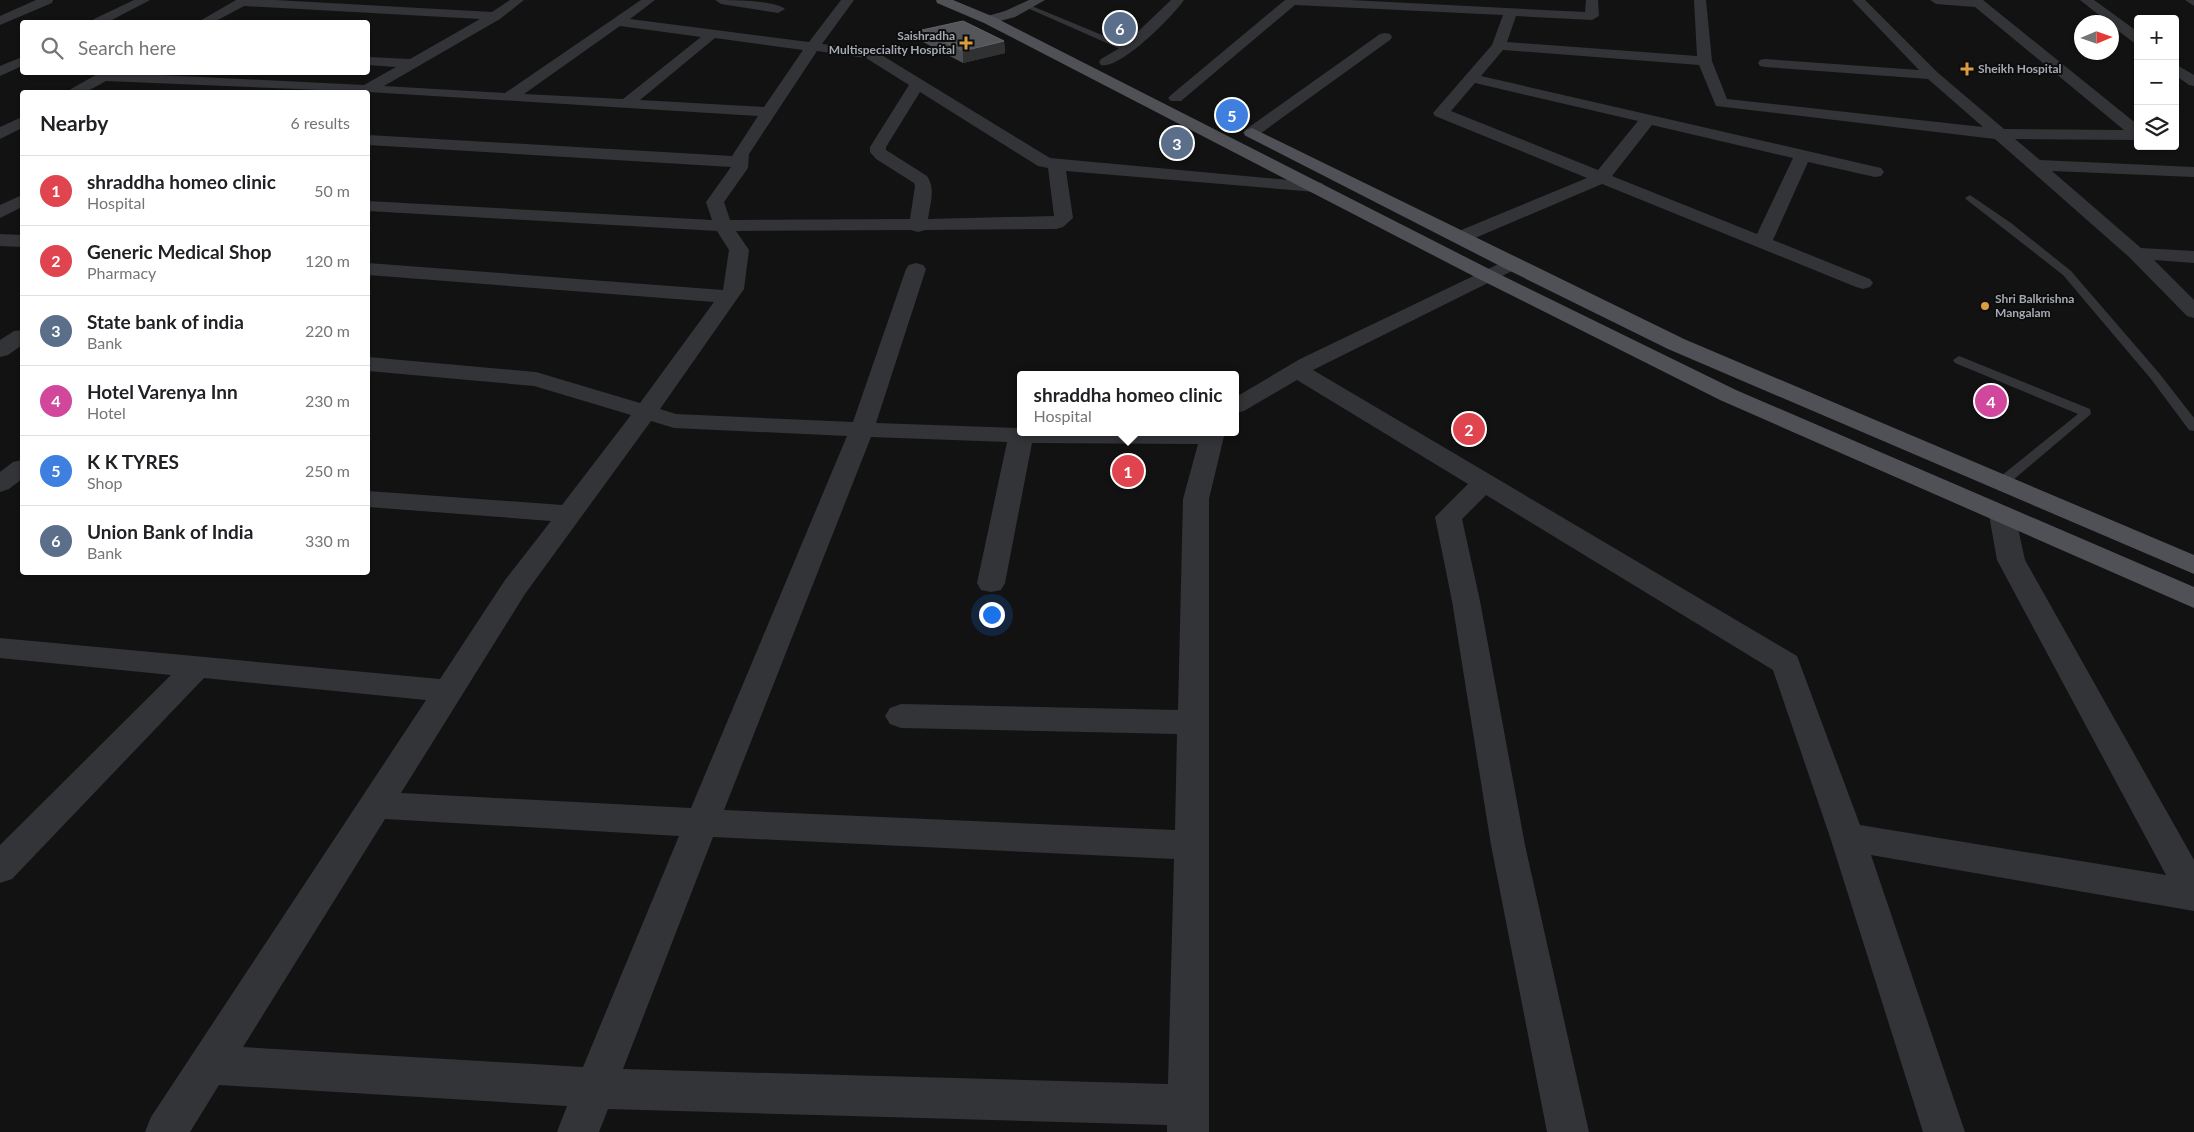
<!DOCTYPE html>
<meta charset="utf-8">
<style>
:root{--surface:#fff;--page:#f6f6f6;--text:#202124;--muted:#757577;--line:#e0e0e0;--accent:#2563eb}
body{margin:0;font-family:Lato,sans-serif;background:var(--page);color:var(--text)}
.controls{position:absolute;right:15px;top:15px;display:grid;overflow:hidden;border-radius:5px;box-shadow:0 1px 4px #0004}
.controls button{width:45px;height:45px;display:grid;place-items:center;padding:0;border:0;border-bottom:1px solid var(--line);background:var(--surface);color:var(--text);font:25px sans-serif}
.compass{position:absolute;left:2074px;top:15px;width:45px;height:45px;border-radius:50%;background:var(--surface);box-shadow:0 1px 4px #0004;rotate:88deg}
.you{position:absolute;left:991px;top:614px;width:18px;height:18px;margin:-12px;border:4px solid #fff;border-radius:50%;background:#1a73e8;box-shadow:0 0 0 8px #1a73e833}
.badge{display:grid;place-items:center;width:32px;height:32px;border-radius:50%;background:var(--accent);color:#fff;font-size:16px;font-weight:700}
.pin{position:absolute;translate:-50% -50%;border:2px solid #fff;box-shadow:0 1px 5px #0006}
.popup{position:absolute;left:1017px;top:371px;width:222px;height:65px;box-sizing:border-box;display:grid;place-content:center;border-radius:5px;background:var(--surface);filter:drop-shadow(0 1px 4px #0005);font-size:16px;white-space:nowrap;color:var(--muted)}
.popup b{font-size:19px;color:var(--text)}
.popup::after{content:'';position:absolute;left:50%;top:100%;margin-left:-10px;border:10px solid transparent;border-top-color:var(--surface)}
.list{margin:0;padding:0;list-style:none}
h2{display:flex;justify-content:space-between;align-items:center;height:65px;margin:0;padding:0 20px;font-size:21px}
h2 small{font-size:16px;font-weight:400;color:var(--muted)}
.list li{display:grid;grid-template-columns:32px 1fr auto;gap:15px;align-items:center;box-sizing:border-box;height:70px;padding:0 20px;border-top:1px solid var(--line)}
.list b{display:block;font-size:19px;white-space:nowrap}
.list p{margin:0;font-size:16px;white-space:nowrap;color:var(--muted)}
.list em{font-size:16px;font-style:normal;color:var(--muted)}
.icon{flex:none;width:28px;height:28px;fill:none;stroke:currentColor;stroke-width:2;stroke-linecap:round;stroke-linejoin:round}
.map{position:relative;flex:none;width:2194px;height:1132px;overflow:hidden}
.search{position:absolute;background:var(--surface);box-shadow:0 1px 4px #0004;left:20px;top:20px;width:350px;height:55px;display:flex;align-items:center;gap:12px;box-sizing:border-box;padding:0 18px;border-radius:5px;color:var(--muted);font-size:19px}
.panel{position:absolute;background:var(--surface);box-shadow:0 1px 4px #0004;left:20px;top:90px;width:350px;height:485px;border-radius:5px}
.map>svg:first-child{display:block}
</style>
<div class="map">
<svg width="2194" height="1132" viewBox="0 0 2194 1132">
<rect width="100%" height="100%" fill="#121213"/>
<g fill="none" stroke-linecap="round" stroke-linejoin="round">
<g fill="#333437" fill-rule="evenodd">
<polygon points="1027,4 1131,47 1132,49 1125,51 1025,7 1023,6"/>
<polygon points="1970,195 2011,223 2071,271 2159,373 2194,418 2194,431 2189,430 2151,379 2063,275 1967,200 1965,198"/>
<polygon points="1959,356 2090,409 2091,414 2006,486 1996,486 1994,483 1996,480 2078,414 1955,363 1953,360"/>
</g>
<g fill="#333437" fill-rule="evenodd">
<polygon points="36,0 53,0 52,3 0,25 0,16"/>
<polygon points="134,0 150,0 108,22 92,22 94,19"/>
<path d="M 236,0 L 275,0 L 492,12 L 510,0 L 524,0 L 500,19 L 384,86 L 505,93 L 641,0 L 655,0 L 630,19 L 809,42 L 841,0 L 854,0 L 822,44 L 875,51 L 1050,158 L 1322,183 L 1325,187 L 1322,191 L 1316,192 L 1066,171 L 1073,218 L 1063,227 L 1056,229 L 925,230 L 918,232 L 911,230 L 736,231 L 749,250 L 744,289 L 660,409 L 676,414 L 853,422 L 906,269 L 909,265 L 916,263 L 923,265 L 926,269 L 876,423 L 1020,428 L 1020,432 L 1225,432 L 1209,499 L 1209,1132 L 1167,1132 L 1167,1125 L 608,1109 L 599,1132 L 557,1132 L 567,1106 L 219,1085 L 190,1132 L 145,1132 L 151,1117 L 426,700 L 204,678 L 12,879 L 0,883 L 0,845 L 171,675 L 0,658 L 0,638 L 440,679 L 505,580 L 551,521 L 368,507 L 368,491 L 562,505 L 631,415 L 534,386 L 368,371 L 368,357 L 536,372 L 640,403 L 714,302 L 368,275 L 368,263 L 723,290 L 729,250 L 717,231 L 368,211 L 368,201 L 712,220 L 706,202 L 731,167 L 368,145 L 368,135 L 732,156 L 758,116 L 368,92 L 106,81 L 86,92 L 68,92 L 71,89 L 101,72 L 364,85 L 396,67 L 368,65 L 368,57 L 410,59 L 480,19 L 244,6 L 214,22 L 198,22 ZM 620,26 L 701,37 L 623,99 L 524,94 ZM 715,38 L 803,50 L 764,107 L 640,100 ZM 817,51 L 866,58 L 909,85 L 870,147 L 870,152 L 876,159 L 914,183 L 915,186 L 910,219 L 730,220 L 724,202 L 748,168 L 749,154 ZM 920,92 L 1038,166 L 1048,168 L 1054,216 L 928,219 C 930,204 936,189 927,176 L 886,150 L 886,147 ZM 651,421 L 674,428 L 847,436 L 691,808 L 401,793 L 525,594 ZM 871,437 L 1007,442 L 977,583 L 981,590 L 991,592 L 1001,590 L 1005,583 L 1032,443 L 1198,444 L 1183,499 L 1178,710 L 901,704 L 890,708 L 885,716 L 890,724 L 901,728 L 1177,734 L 1175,830 L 724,810 ZM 385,819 L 679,836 L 583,1067 L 243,1047 ZM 713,837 L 1174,859 L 1168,1084 L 623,1069 Z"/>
<path d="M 715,0 C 729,0 775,0 785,9 L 778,13 L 721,4 Z"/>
<path d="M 1171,0 L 1184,0 C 1173,16 1120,70 1101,65 L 1099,62 L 1101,59 L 1123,46 Z"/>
<path d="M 1285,0 L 1350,0 L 1585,12 L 1586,0 L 1598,0 L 1599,16 L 1592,20 L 1516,16 L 1507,42 L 1697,56 L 1694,0 L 1706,0 L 1712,61 L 1727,99 L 1983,127 L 1928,79 L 1765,67 L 1760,66 L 1758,63 L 1760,60 L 1765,59 L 1919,70 L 1852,0 L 1865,0 L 1937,72 L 2004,129 L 2124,130 L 1975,7 L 1936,4 L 1930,0 L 1983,0 L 2138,125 L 2138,140 L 2015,139 L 2040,160 L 2194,167 L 2194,177 L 2052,171 L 2141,248 L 2194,251 L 2194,263 L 2154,260 L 2194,300 L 2194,318 L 2187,316 L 2129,257 L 1995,139 L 1716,106 L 1699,65 L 1503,50 L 1481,76 L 1881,168 L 1884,172 L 1881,176 L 1875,177 L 1808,162 L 1773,240 L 1870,279 L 1873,283 L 1870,287 L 1863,289 L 1856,287 L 1602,184 L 1468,241 L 1461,243 L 1454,241 L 1452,237 L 1454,233 L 1587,178 L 1435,116 L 1433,113 L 1492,45 L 1503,15 L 1295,5 L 1181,101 L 1171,101 L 1168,98 L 1171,95 ZM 1475,83 L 1638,121 L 1598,170 L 1451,111 ZM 1652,125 L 1793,158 L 1757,234 L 1612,176 Z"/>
<polygon points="2080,0 2094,0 2138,32 2138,43 2133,42 2112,26 2112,22 2108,22"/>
<polygon points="2185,0 2194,0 2194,6"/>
<polygon points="1385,33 1390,34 1392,37 1390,40 1257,136 1245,136 1243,133 1245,130 1380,34"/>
<polygon points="22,57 22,66 0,76 0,66"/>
<polygon points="2175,64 2194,75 2194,86 2189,85 2175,75"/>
<polygon points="22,117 22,128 0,139 0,127"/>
<polygon points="22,195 22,207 0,218 0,205"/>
<polygon points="0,234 22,235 22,247 0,246"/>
<polygon points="1511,258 1518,260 1521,264 1518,268 1313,370 1797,656 1860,825 2166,875 1997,560 1989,515 1993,509 2002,507 2011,509 2015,515 2025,560 2194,860 2194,911 1871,855 1965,1132 1923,1132 1830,837 1773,670 1486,495 1462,519 1480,601 1525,845 1589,1132 1547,1132 1491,845 1452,601 1435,517 1468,484 1297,380 1244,411 1236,413 1236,397 1300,359"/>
<polygon points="22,330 22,345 8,355 0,357 0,340 14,331"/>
<polygon points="22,460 22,479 9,489 0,492 0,472 13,462"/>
</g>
<polygon fill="#414347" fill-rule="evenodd" points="1029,0 1045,0 1015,17 989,24 982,20 984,17 1005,11"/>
<g fill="#4f5156" fill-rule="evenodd">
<polygon points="936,0 953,0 994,17 1495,272 1736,390 2194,587 2194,608 1720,400 1481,280 984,23 937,3"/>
<polygon points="1252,128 1684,339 2194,555 2194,574 1668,349 1504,268 1246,136 1244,133 1246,130"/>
</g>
</g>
<polygon fill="#4b4c4f" points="922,30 1004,41 1005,53 963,63 923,42"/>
<polygon fill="#303133" points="1004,41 1005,53 963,63 963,51"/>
<polygon fill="#54565a" stroke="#616368" points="963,21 1004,41 963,51 922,30"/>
<g fill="#dc9d40" stroke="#0d0d0e" stroke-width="2">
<path d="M963.5 35.5h5v5h5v5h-5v5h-5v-5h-5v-5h5z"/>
<path d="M1964.5 61.5h5v5h5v5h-5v5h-5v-5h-5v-5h5z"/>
<circle cx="1985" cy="306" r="5"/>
</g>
<g text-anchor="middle" stroke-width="4" stroke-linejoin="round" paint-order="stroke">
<g font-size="12" font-weight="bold" fill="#a5aab2" stroke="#0d0d0e" text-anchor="start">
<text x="955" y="40" text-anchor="end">Saishradha<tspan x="955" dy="14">Multispeciality Hospital</tspan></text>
<text x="1978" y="73">Sheikh Hospital</text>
<text x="1995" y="303">Shri Balkrishna<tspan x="1995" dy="14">Mangalam</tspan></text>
</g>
</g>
</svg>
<div class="controls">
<button>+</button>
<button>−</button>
<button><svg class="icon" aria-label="layers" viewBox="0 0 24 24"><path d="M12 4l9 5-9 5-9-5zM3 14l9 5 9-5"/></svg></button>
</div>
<svg class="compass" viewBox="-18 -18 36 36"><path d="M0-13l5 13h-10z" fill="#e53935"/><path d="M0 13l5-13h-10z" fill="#757577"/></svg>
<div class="you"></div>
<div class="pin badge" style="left:1128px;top:471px;background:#e0444e">1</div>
<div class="popup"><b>shraddha homeo clinic</b>Hospital</div>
<div class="pin badge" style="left:1469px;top:429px;background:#e0444e">2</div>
<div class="pin badge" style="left:1177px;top:143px;background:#5c6f8a">3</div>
<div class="pin badge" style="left:1991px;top:401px;background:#d1479c">4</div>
<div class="pin badge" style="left:1232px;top:115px;background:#3f7fe0">5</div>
<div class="pin badge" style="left:1120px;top:28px;background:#5c6f8a">6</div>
<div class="search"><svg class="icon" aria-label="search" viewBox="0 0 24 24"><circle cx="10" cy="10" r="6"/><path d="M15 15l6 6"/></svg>Search here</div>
<section class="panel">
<h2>Nearby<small>6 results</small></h2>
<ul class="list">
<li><span class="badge" style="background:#e0444e">1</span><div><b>shraddha homeo clinic</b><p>Hospital</p></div><em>50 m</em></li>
<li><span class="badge" style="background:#e0444e">2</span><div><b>Generic Medical Shop</b><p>Pharmacy</p></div><em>120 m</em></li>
<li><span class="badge" style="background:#5c6f8a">3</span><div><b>State bank of india</b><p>Bank</p></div><em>220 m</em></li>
<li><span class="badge" style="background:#d1479c">4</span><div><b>Hotel Varenya Inn</b><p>Hotel</p></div><em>230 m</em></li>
<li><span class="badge" style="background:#3f7fe0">5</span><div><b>K K TYRES</b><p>Shop</p></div><em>250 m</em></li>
<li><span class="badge" style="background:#5c6f8a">6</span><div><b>Union Bank of India</b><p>Bank</p></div><em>330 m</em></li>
</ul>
</section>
</div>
